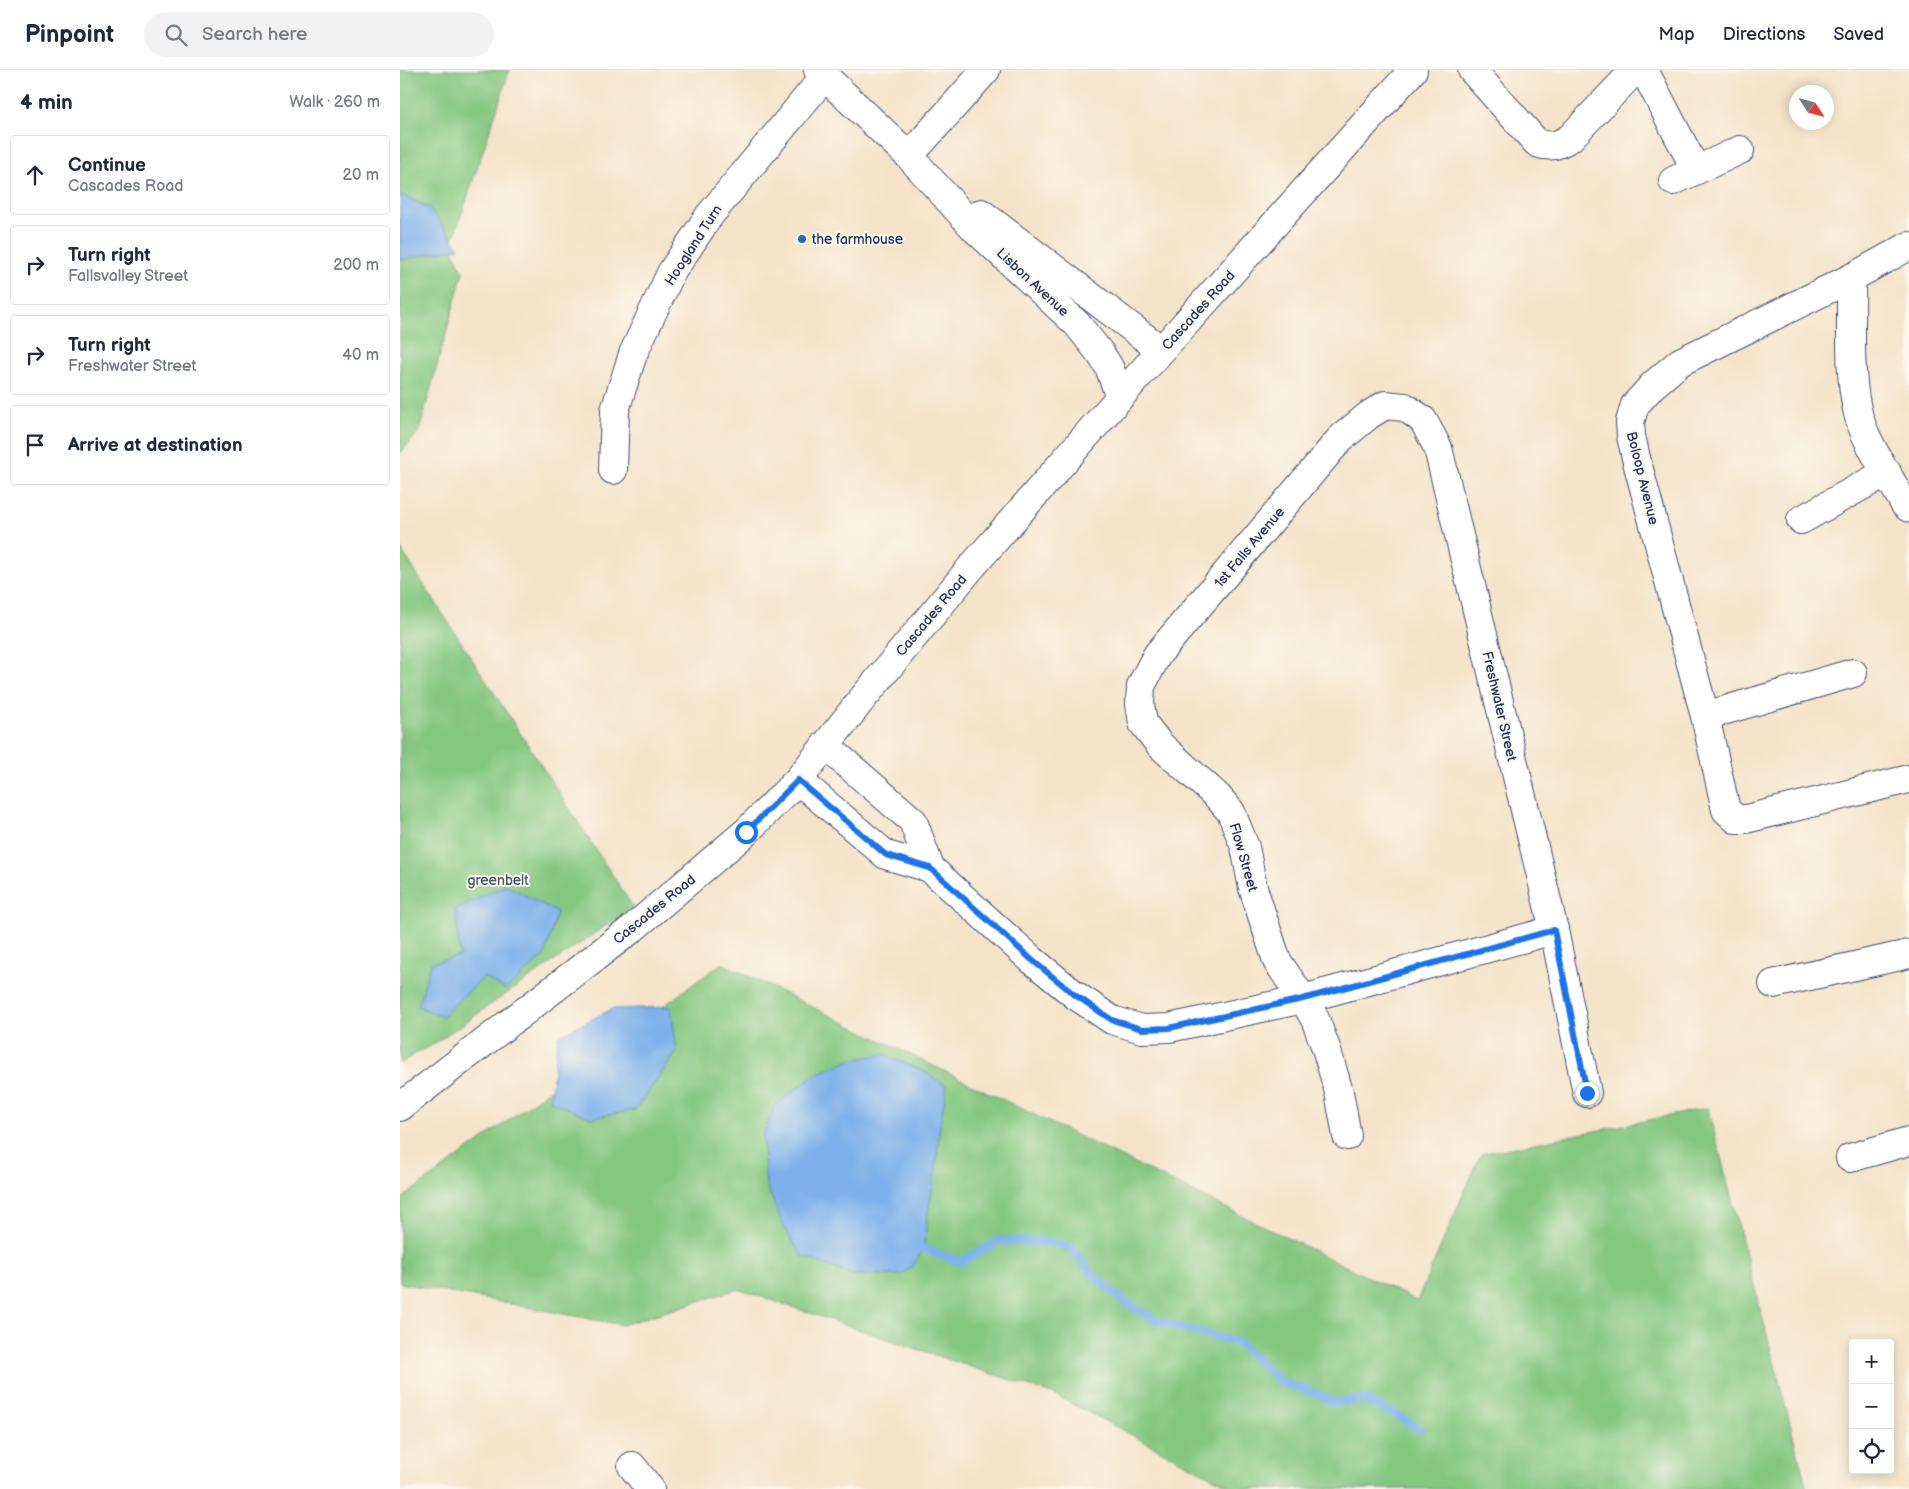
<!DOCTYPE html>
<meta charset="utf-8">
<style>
:root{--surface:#fff;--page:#f2f2f3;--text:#1f2937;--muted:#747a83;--line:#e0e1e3}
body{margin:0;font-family:"Balsamiq Sans",sans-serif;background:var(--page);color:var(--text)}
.controls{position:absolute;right:15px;bottom:15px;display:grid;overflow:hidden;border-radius:5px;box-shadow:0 2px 12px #0003}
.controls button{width:45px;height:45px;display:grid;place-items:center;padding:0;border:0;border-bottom:1px solid var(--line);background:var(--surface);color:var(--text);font:25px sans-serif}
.compass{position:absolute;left:1389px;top:15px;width:45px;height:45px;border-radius:50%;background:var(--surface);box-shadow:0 2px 12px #0003;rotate:126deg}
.stop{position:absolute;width:15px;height:15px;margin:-11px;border:4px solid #1a73e8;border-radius:50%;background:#fff}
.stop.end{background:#1a73e8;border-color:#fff;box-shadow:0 1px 5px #0008}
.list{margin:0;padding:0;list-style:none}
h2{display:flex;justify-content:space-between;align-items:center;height:65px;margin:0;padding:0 20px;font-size:21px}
h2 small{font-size:16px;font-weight:400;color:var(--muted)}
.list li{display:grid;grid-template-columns:32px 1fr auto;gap:15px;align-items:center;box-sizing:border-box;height:80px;margin:0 10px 10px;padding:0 10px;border:1px solid var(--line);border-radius:5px}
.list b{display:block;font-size:19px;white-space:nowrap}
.list p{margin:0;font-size:16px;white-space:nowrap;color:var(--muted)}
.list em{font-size:16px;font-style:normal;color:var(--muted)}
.icon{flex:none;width:28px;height:28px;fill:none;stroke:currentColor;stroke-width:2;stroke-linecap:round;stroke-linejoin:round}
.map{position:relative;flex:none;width:1509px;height:1419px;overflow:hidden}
header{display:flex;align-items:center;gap:30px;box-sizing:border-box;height:70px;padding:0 25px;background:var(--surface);border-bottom:1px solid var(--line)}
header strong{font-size:24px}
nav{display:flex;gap:28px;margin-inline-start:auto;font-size:18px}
.search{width:350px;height:45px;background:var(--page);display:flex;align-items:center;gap:12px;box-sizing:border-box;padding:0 18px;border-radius:28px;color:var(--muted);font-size:19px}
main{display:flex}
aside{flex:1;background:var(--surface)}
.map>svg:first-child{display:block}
</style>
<header>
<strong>Pinpoint</strong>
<div class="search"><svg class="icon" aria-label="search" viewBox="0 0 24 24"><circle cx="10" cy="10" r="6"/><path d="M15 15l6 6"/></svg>Search here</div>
<nav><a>Map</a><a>Directions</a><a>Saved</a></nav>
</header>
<main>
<aside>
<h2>4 min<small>Walk · 260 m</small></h2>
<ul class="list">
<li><svg class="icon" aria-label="ahead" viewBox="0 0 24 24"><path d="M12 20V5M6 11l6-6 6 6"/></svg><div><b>Continue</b><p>Cascades Road</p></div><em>20 m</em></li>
<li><svg class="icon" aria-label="right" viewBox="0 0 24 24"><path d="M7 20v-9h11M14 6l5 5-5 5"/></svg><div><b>Turn right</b><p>Fallsvalley Street</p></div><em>200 m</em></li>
<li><svg class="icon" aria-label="right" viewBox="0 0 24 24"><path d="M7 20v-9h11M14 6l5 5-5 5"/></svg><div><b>Turn right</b><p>Freshwater Street</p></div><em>40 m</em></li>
<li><svg class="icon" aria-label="arrive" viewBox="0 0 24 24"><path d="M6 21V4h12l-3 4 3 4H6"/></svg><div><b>Arrive at destination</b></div></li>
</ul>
</aside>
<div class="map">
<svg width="1509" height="1419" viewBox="0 0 1509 1419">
<rect width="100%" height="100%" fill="#fbf7ec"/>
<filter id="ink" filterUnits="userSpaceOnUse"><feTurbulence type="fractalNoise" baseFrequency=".02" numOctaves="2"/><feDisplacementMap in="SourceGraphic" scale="10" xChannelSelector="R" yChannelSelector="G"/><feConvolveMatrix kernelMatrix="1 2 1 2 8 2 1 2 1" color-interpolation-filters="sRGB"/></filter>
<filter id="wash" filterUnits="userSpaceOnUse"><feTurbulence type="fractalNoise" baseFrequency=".0096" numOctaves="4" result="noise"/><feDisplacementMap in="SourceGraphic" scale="20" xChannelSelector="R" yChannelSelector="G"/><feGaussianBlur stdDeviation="1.12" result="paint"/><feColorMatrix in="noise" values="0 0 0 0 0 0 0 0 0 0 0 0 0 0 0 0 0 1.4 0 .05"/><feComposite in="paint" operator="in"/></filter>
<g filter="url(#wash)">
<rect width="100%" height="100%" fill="#f4e3c8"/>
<g fill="#84c780" stroke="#507b6f">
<polygon points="0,0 110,0 51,176 63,202 19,361 0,384"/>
<polygon points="0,478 233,837 26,979 19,981 0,994"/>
<polygon points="322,893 1017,1231 1081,1084 1308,1038 1407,1419 835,1419 655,1325 338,1219 222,1255 0,1213 0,1130"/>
</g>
<g fill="#7eb1eb" stroke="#4c70a4">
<polygon points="0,124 30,138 59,178 0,190"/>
<polygon points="106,815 157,842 145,885 106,920 84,907 42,947 18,936 31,893 60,886 55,839"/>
<polygon points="271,937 277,982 235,1040 191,1048 150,1031 158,966 212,939"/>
<polygon points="483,984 521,1000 547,1016 540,1055 535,1104 528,1142 524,1179 513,1195 502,1205 452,1205 402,1186 384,1158 366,1114 363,1065 375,1035 414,1005 448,991"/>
</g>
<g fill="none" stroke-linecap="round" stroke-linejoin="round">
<polyline stroke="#7eb1eb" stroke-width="9" points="524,1179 561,1192 598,1171 652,1172 671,1178 693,1205 722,1230 757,1251 839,1273 879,1311 917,1324 935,1333 962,1329 1000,1347 1020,1360"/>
</g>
</g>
<g filter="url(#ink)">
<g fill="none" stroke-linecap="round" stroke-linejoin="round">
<defs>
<g id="minor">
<polyline points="418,0 509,86 575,159 677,254 700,283 709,297 720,327"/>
<path d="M 1072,0 L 1137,73 C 1151,78 1158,75 1170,68 L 1235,0"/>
<polyline points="1244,0 1296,100"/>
<polyline points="509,86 586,0"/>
<polyline points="1273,111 1340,80"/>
<polyline points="581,143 761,280"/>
<polyline points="1509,176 1451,208 1280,292 1253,315 1235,335 1230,352 1231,366 1236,388 1305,646 1326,740 1336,749 1346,749 1509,709"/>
<path d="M 1451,208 C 1452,249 1448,299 1457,339 C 1463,370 1490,407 1505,435 L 1509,438"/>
<polyline points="213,400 215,340 233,284 271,203 309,146 424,7"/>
<polyline points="1401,450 1487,402"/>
<polyline points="1305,646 1453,603"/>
<polyline points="425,675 513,751 530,798"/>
<polyline points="398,710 486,785 530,798 632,890 675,925 712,950 742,959 769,958 903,929 1154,860"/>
<polyline points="1373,914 1509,884"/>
<polyline points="0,1037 233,858 346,762 398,710 463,628 569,500 741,303 1013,0"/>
<polyline points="947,1066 939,1022 926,978 915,949 903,929 877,891 853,818 845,777 831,742 817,726 760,675 743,653 740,634 741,616 757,585 940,369 969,345 985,335 1005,337 1023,350 1038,378 1154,860 1187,1023"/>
<polyline points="1450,1088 1509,1071"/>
<polyline points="232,1396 250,1419"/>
</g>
</defs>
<use href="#minor" stroke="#3c4a6e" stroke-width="30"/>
<use href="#minor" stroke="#fff" stroke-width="28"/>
</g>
</g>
<g fill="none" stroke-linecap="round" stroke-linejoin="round" filter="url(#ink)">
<polyline stroke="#1a73e8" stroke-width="6" points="346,762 398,710 486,785 530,798 632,890 675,925 712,950 742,959 769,958 903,929 1154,860 1187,1023"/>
</g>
<circle fill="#1f6fb2" stroke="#fbf7ec" stroke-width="2" cx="402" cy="169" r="5"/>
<g text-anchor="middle" stroke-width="4" stroke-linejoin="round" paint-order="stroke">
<g font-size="14" fill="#1b2f5e" stroke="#fbf7ec" text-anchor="start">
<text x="412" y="174">the farmhouse</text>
</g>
<g font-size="14" fill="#1b2f5e" stroke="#fbf7ec">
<text transform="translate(293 175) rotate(-57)" y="5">Hoogland Turn</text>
<text transform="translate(633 212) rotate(43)" y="5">Lisbon Avenue</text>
<text transform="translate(798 240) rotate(-48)" y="5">Cascades Road</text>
<text transform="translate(1243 408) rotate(76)" y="5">Boloop Avenue</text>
<text transform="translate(849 477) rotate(-50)" y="5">1st Falls Avenue</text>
<text transform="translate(531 545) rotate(-50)" y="5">Cascades Road</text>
<text transform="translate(1100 636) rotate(77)" y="5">Freshwater Street</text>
<text transform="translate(844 787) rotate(74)" y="5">Flow Street</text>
<text transform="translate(254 839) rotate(-39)" y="5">Cascades Road</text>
</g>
<g font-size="14" fill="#3a5d68" stroke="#fbf7ec">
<text x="98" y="815">greenbelt</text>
</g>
</g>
</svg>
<div class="controls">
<button>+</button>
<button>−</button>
<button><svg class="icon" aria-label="locate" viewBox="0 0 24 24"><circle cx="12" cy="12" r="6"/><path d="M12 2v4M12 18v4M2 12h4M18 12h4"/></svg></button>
</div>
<svg class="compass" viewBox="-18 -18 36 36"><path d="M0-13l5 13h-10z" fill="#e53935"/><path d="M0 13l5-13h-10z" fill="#747a83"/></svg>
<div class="stop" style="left:346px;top:762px"></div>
<div class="stop end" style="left:1187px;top:1023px"></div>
</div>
</main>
